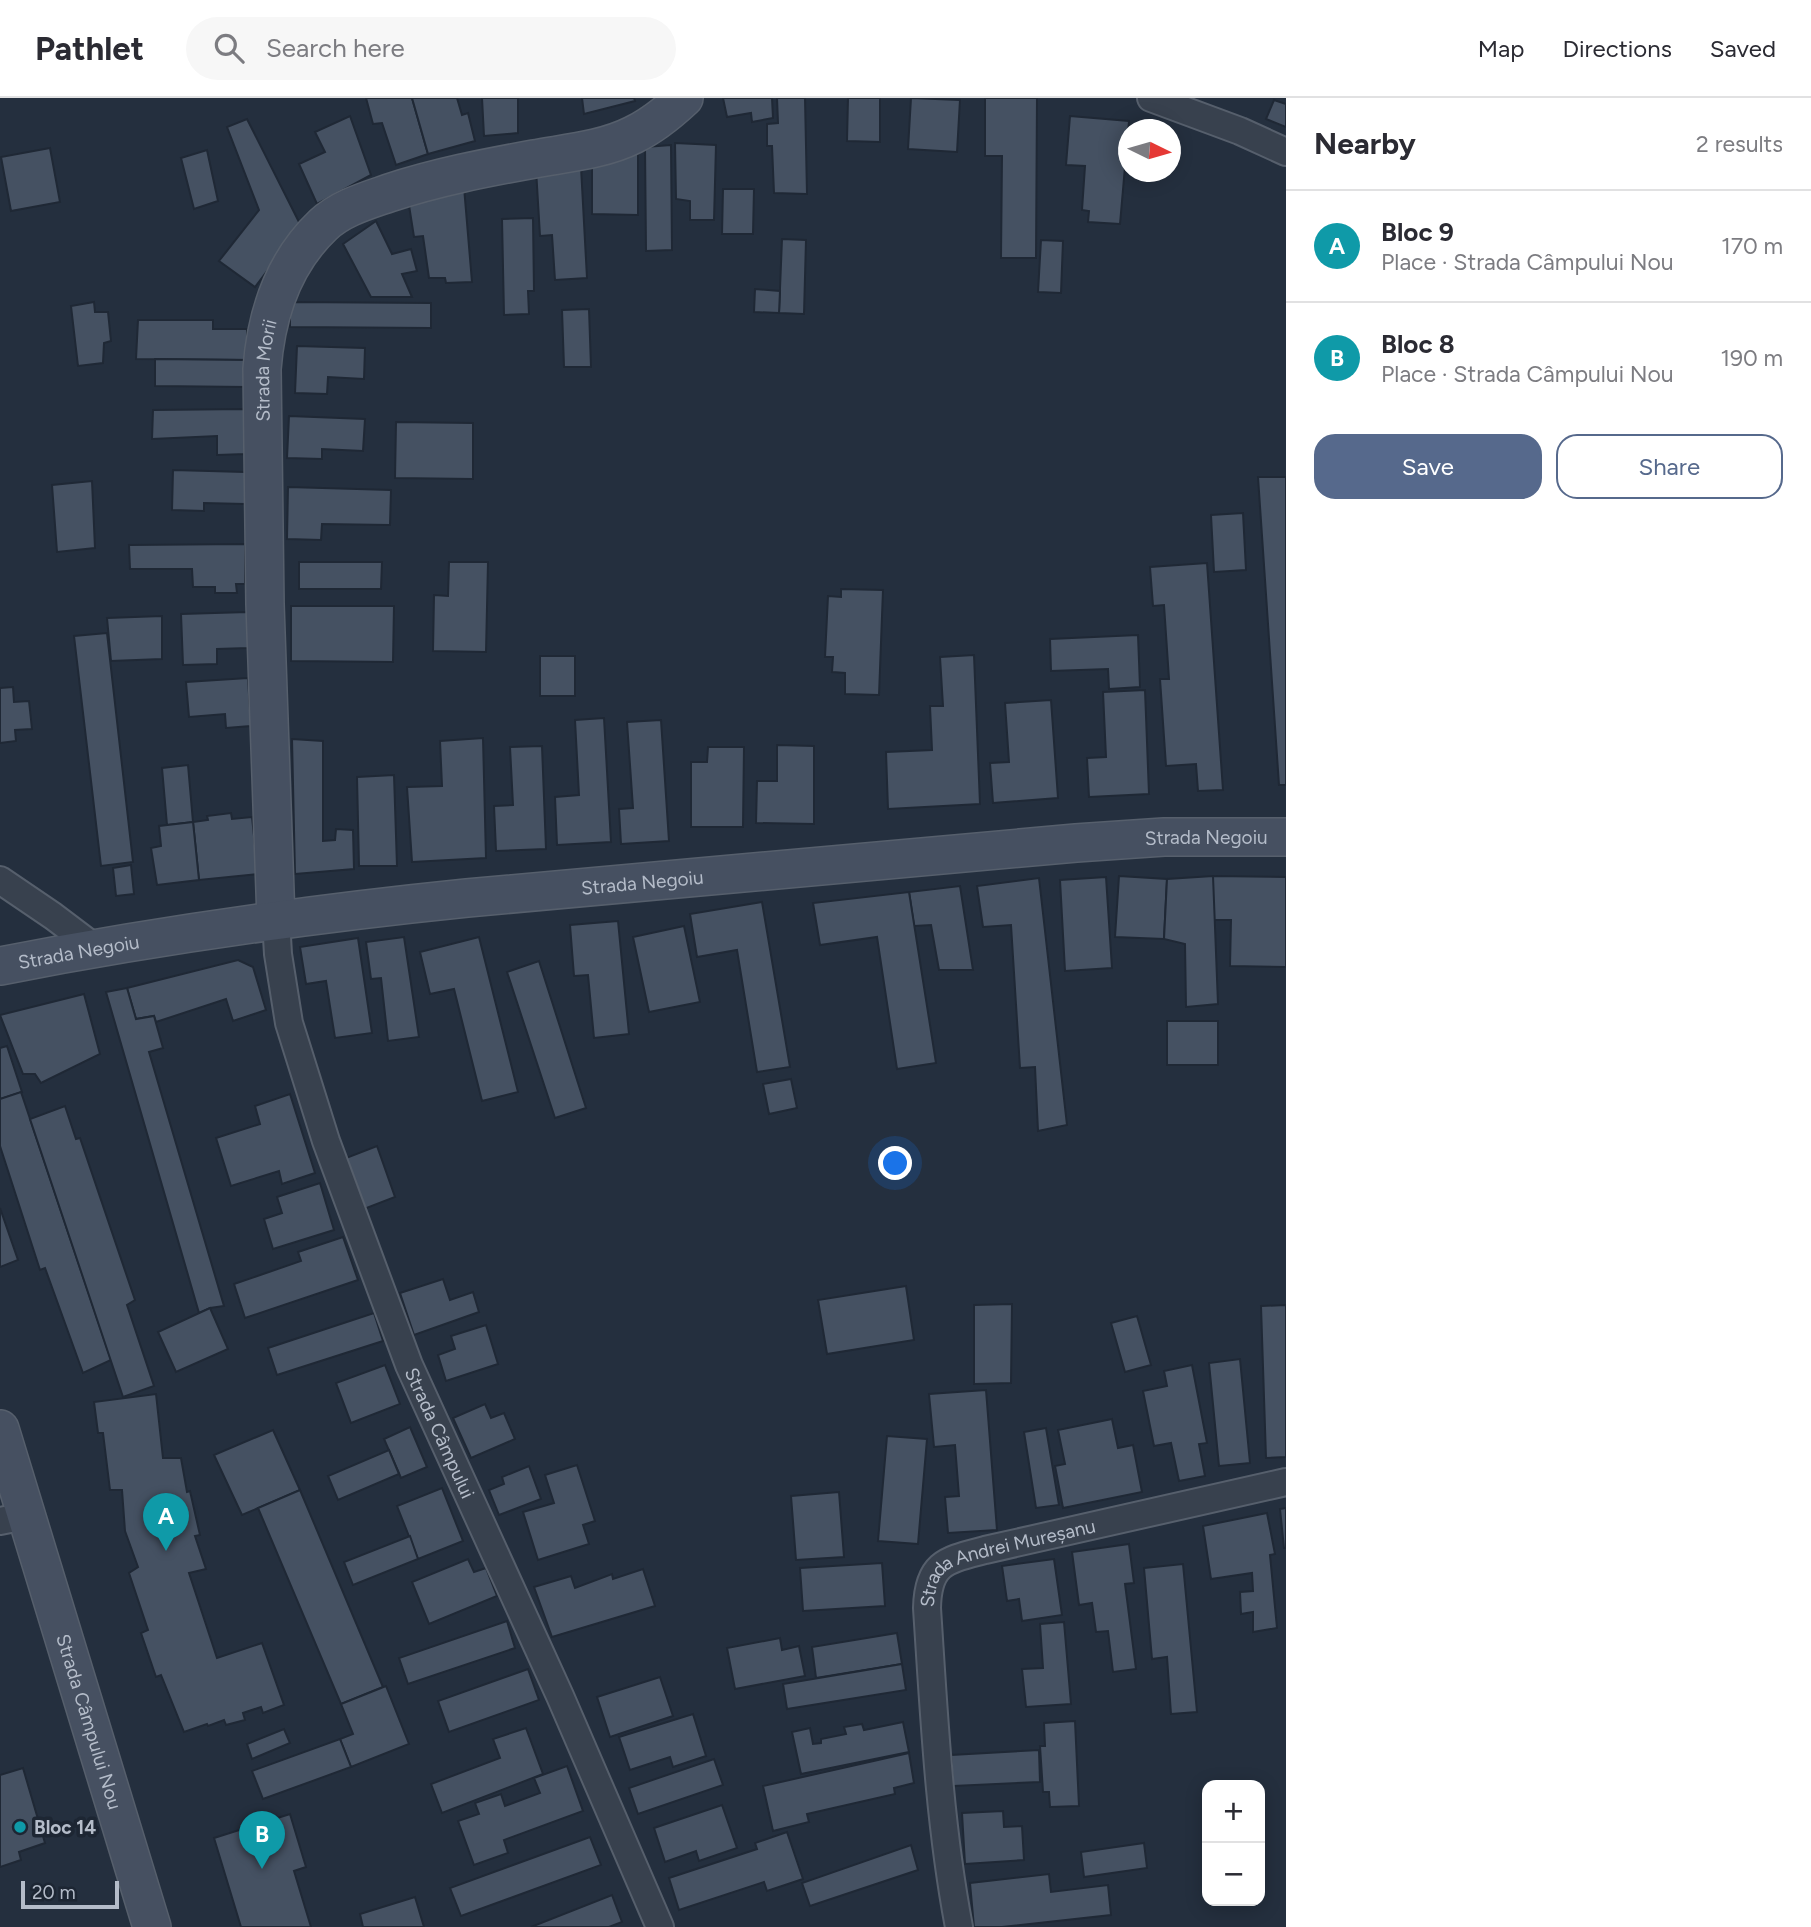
<!DOCTYPE html>
<meta charset="utf-8">
<style>
:root{--surface:#fff;--page:#f7f7f7;--text:#2b2b33;--muted:#7c7c81;--line:#e1e1e2;--accent:#56698c}
body{margin:0;font-family:Figtree,sans-serif;background:var(--page);color:var(--text)}
.controls{position:absolute;right:21px;bottom:21px;display:grid;overflow:hidden;border-radius:14px;box-shadow:0 4px 18px #0003}
.controls button{width:63px;height:63px;display:grid;place-items:center;padding:0;border:0;border-bottom:2px solid var(--line);background:var(--surface);color:var(--text);font:35px sans-serif}
.compass{position:absolute;left:1118px;top:21px;width:63px;height:63px;border-radius:50%;background:var(--surface);box-shadow:0 4px 18px #0003;rotate:95deg}
.scale{position:absolute;left:21px;bottom:18px;width:98px;box-sizing:border-box;padding-left:7px;border:4px solid #b4bcc9;border-top:0;font-size:19px;line-height:24px;white-space:nowrap;color:#b4bcc9;-webkit-text-stroke:5px #1d2633;paint-order:stroke}
.you{position:absolute;left:896px;top:1066px;width:24px;height:24px;margin:-18px;border:5px solid #fff;border-radius:50%;background:#1a73e8;box-shadow:0 0 0 10px #1a73e833}
.badge{display:grid;place-items:center;width:46px;height:46px;border-radius:50%;background:var(--accent);color:#fff;font-size:23px;font-weight:700}
.pin{position:absolute;translate:-50% -58px;filter:drop-shadow(0 2px 4px #0008)}
.pin::after{content:'';position:absolute;top:37px;width:24px;height:21px;background:inherit;clip-path:polygon(0 0,100% 0,50% 100%)}
.list{margin:0;padding:0;list-style:none}
h2{display:flex;justify-content:space-between;align-items:center;height:91px;margin:0;padding:0 28px;font-size:30px}
h2 small{font-size:23px;font-weight:400;color:var(--muted)}
.list li{display:grid;grid-template-columns:46px 1fr auto;gap:21px;align-items:center;box-sizing:border-box;height:112px;padding:0 28px;border-top:2px solid var(--line)}
.list b{display:block;font-size:26px;white-space:nowrap}
.list p{margin:0;font-size:23px;white-space:nowrap;color:var(--muted)}
.list em{font-size:23px;font-style:normal;color:var(--muted)}
.actions{display:flex;gap:14px;padding:21px 28px}
.actions a{flex:1;padding:16px 0;border:2px solid var(--accent);border-radius:21px;text-align:center;font-size:24px;color:var(--accent)}
.actions .main{background:var(--accent);color:#fff}
.icon{flex:none;width:38px;height:38px;fill:none;stroke:currentColor;stroke-width:2;stroke-linecap:round;stroke-linejoin:round}
.map{position:relative;flex:none;width:1286px;height:1829px;overflow:hidden}
header{display:flex;align-items:center;gap:42px;box-sizing:border-box;height:98px;padding:0 35px;background:var(--surface);border-bottom:2px solid var(--line)}
header strong{font-size:33px}
nav{display:flex;gap:38px;margin-inline-start:auto;font-size:24px}
.search{width:490px;height:63px;background:var(--page);display:flex;align-items:center;gap:18px;box-sizing:border-box;padding:0 24px;border-radius:38px;color:var(--muted);font-size:26px}
main{display:flex}
aside{flex:1;background:var(--surface)}
.map>svg:first-child{display:block}
</style>
<header>
<strong>Pathlet</strong>
<div class="search"><svg class="icon" aria-label="search" viewBox="0 0 24 24"><circle cx="10" cy="10" r="6"/><path d="M15 15l6 6"/></svg>Search here</div>
<nav><a>Map</a><a>Directions</a><a>Saved</a></nav>
</header>
<main>
<div class="map">
<svg width="1286" height="1829" viewBox="0 0 1286 1829">
<rect width="100%" height="100%" fill="#242f3e"/>
<g fill="#455162" stroke="#1f2835" stroke-width="2">
<polygon points="366,0 412,0 428,56 396,67 382,25 373,26"/>
<polygon points="412,0 457,0 462,17 468,15 475,43 428,56"/>
<polygon points="482,0 518,0 518,35 484,38"/>
<polygon points="582,0 634,0 635,3 584,16"/>
<polygon points="723,0 772,0 773,20 752,24 751,15 727,19"/>
<polygon points="777,0 805,0 807,96 774,95 772,48 767,48 767,26 778,25"/>
<polygon points="848,0 880,0 880,44 847,43"/>
<polygon points="911,0 960,2 957,54 908,51"/>
<polygon points="985,0 1037,0 1036,160 1001,160 1002,58 985,58"/>
<polygon points="1274,2 1286,6 1286,29 1266,21"/>
<polygon points="350,18 371,77 317,106 299,66 325,54 315,34"/>
<polygon points="1070,18 1129,23 1120,126 1088,124 1089,113 1082,112 1085,68 1066,67"/>
<polygon points="247,21 301,128 255,189 219,163 259,112 227,29"/>
<polygon points="675,45 716,47 714,122 690,122 690,103 676,101"/>
<polygon points="671,47 672,152 646,153 645,49"/>
<polygon points="50,50 60,104 11,113 1,59"/>
<polygon points="207,52 218,103 194,111 181,60"/>
<polygon points="638,54 638,117 592,116 592,59"/>
<polygon points="581,69 587,180 555,182 552,137 540,138 536,71"/>
<polygon points="464,89 472,184 446,185 445,180 429,180 423,138 414,139 408,101"/>
<polygon points="723,91 754,91 753,136 722,136"/>
<polygon points="533,120 534,193 528,193 529,216 504,217 502,121"/>
<polygon points="376,123 392,156 411,151 417,173 402,176 412,199 371,199 343,146"/>
<polygon points="782,141 806,142 804,216 779,215"/>
<polygon points="1041,142 1063,143 1061,195 1038,194"/>
<polygon points="755,191 780,193 779,215 754,214"/>
<polygon points="94,204 95,214 108,214 111,243 104,245 103,265 78,268 71,208"/>
<polygon points="290,204 431,205 431,230 290,229"/>
<polygon points="589,211 591,269 564,269 562,212"/>
<polygon points="138,222 213,222 213,231 247,231 247,262 136,261"/>
<polygon points="297,248 365,250 364,281 328,279 327,296 295,295"/>
<polygon points="155,261 247,262 247,289 155,288"/>
<polygon points="246,311 246,356 217,357 217,338 152,341 153,312"/>
<polygon points="289,318 365,321 363,353 322,351 322,361 287,360"/>
<polygon points="396,324 473,325 473,381 395,380"/>
<polygon points="173,372 245,374 245,406 204,405 204,413 172,412"/>
<polygon points="1258,379 1286,379 1286,687 1279,687"/>
<polygon points="92,383 95,450 57,454 52,387"/>
<polygon points="288,389 391,392 390,427 322,426 321,442 287,441"/>
<polygon points="1243,415 1246,472 1214,474 1211,417"/>
<polygon points="245,446 245,486 236,486 237,495 215,495 215,489 193,489 192,471 130,471 129,447"/>
<polygon points="299,464 382,464 381,491 299,491"/>
<polygon points="449,464 488,464 486,554 433,553 434,497 448,498"/>
<polygon points="1207,465 1223,692 1198,693 1196,666 1166,668 1160,581 1169,581 1164,507 1153,508 1150,469"/>
<polygon points="841,491 883,492 879,597 845,596 845,575 832,574 833,559 825,559 828,498 841,499"/>
<polygon points="291,508 394,508 393,564 291,563"/>
<polygon points="248,514 249,550 217,551 217,566 183,567 181,516"/>
<polygon points="162,518 162,561 111,563 107,520"/>
<polygon points="107,535 133,764 101,768 74,538"/>
<polygon points="1138,537 1140,589 1109,591 1108,571 1051,573 1050,541"/>
<polygon points="974,557 980,706 888,711 886,654 932,652 930,608 943,608 940,559"/>
<rect x="540" y="558" width="35" height="40"/>
<polygon points="248,580 251,628 226,630 225,616 189,619 186,584"/>
<polygon points="13,589 14,604 29,603 32,631 15,632 16,643 0,645 0,590"/>
<polygon points="1145,592 1149,696 1089,699 1087,660 1106,659 1103,594"/>
<polygon points="1051,602 1058,700 993,705 990,665 1009,664 1005,605"/>
<polygon points="604,620 611,744 557,747 555,699 579,697 575,622"/>
<polygon points="661,622 669,743 621,746 619,711 633,710 627,624"/>
<polygon points="483,640 486,760 412,764 407,689 442,688 440,643"/>
<polygon points="292,641 323,643 323,743 335,742 336,731 353,732 354,771 295,776"/>
<polygon points="777,647 814,648 814,726 756,725 757,683 777,683"/>
<polygon points="542,648 546,751 496,753 494,708 513,707 510,649"/>
<polygon points="708,649 744,649 743,729 691,729 691,664 707,664"/>
<polygon points="188,667 193,724 167,727 162,670"/>
<polygon points="394,677 397,768 359,768 357,679"/>
<polygon points="231,715 232,721 252,719 258,776 199,782 193,724 208,722 207,718"/>
<polygon points="193,724 199,782 157,787 151,750 161,748 159,728"/>
<polygon points="131,767 134,796 116,798 113,770"/>
<polygon points="1119,778 1167,781 1164,841 1115,839"/>
<polygon points="1213,778 1286,779 1286,869 1230,868 1231,822 1212,822"/>
<polygon points="1213,778 1218,906 1186,909 1185,846 1164,841 1167,781"/>
<polygon points="1106,779 1112,870 1065,873 1060,782"/>
<polygon points="1039,780 1067,1027 1038,1033 1035,969 1020,970 1011,827 983,829 977,788"/>
<polygon points="960,788 973,872 939,872 931,827 914,828 909,794"/>
<polygon points="909,794 936,965 897,971 877,839 820,847 813,805"/>
<polygon points="762,804 790,969 757,974 737,852 697,859 690,816"/>
<polygon points="618,823 629,936 594,940 588,877 574,878 570,827"/>
<polygon points="684,828 700,904 649,914 633,839"/>
<polygon points="404,839 419,939 388,943 381,880 371,881 366,844"/>
<polygon points="479,839 518,994 482,1003 454,891 430,896 420,854"/>
<polygon points="358,840 372,935 335,940 326,883 306,886 300,849"/>
<polygon points="238,862 253,869 266,912 233,923 226,901 156,924 154,918 136,921 127,890"/>
<polygon points="539,863 586,1010 555,1020 507,874"/>
<polygon points="127,890 136,921 154,918 163,950 149,954 224,1208 210,1210 199,1215 106,894"/>
<polygon points="84,896 100,956 41,985 35,976 23,976 0,917"/>
<rect x="1167" y="923" width="51" height="44"/>
<polygon points="7,948 22,994 0,1001 0,950"/>
<polygon points="791,981 797,1010 769,1016 763,986"/>
<polygon points="21,994 111,1262 83,1275 45,1170 40,1172 0,1048 0,1001"/>
<polygon points="290,996 315,1075 282,1086 279,1073 231,1088 216,1040 260,1026 255,1008"/>
<polygon points="65,1008 76,1041 80,1040 135,1202 127,1207 154,1288 123,1299 30,1021"/>
<polygon points="377,1048 395,1099 364,1111 346,1060"/>
<polygon points="320,1085 334,1132 273,1151 264,1121 282,1115 277,1099"/>
<polygon points="0,1110 18,1162 0,1169"/>
<polygon points="343,1139 358,1182 245,1220 234,1186 301,1163 298,1154"/>
<polygon points="443,1181 450,1202 473,1194 479,1214 414,1237 400,1195"/>
<polygon points="906,1188 914,1242 827,1256 818,1202"/>
<polygon points="1012,1206 1011,1285 974,1286 974,1207"/>
<polygon points="1286,1207 1286,1359 1266,1360 1261,1208"/>
<polygon points="210,1210 228,1251 176,1274 158,1234"/>
<polygon points="374,1215 383,1243 277,1277 268,1250"/>
<polygon points="1137,1218 1151,1267 1125,1274 1111,1225"/>
<polygon points="486,1227 498,1266 446,1283 438,1257 455,1251 451,1238"/>
<polygon points="1240,1261 1250,1365 1219,1368 1209,1265"/>
<polygon points="385,1267 400,1306 351,1325 336,1285"/>
<polygon points="1192,1267 1207,1345 1199,1346 1205,1378 1179,1383 1171,1345 1154,1348 1143,1293 1167,1288 1164,1273"/>
<polygon points="986,1292 997,1432 948,1435 945,1399 959,1398 955,1347 934,1349 929,1296"/>
<polygon points="156,1296 163,1360 181,1360 187,1394 190,1393 200,1437 195,1438 206,1471 189,1475 217,1560 262,1545 284,1607 263,1615 261,1609 243,1615 245,1622 226,1627 224,1622 208,1628 207,1626 184,1634 161,1577 156,1579 141,1535 148,1532 129,1475 138,1469 125,1433 122,1392 110,1392 103,1335 98,1335 94,1304"/>
<polygon points="485,1306 491,1320 504,1315 515,1341 471,1360 453,1320"/>
<polygon points="1112,1321 1118,1350 1133,1347 1142,1394 1063,1410 1055,1368 1065,1366 1058,1332"/>
<polygon points="410,1329 427,1369 401,1380 384,1341"/>
<polygon points="1046,1330 1059,1407 1036,1410 1024,1334"/>
<polygon points="273,1332 300,1392 242,1417 214,1357"/>
<polygon points="887,1338 927,1341 918,1446 878,1443"/>
<polygon points="389,1352 399,1376 338,1402 328,1378"/>
<polygon points="577,1367 595,1423 583,1427 589,1446 538,1462 523,1414 554,1405 545,1377"/>
<polygon points="529,1368 541,1401 499,1417 489,1392 504,1386 502,1379"/>
<polygon points="442,1390 463,1443 418,1461 397,1408"/>
<polygon points="300,1392 383,1589 341,1606 258,1410"/>
<polygon points="839,1394 844,1459 796,1462 791,1398"/>
<polygon points="1286,1410 1286,1450 1284,1450 1280,1411"/>
<polygon points="1267,1415 1275,1456 1270,1457 1277,1530 1253,1534 1253,1514 1241,1516 1240,1494 1253,1493 1252,1475 1211,1481 1203,1428"/>
<polygon points="410,1438 418,1461 353,1487 344,1464"/>
<polygon points="1129,1446 1134,1485 1125,1486 1136,1571 1113,1574 1108,1533 1096,1534 1092,1505 1079,1507 1072,1454"/>
<polygon points="468,1461 474,1474 486,1470 497,1498 429,1526 412,1484"/>
<polygon points="1054,1461 1062,1517 1022,1523 1019,1501 1007,1503 1002,1468"/>
<polygon points="882,1465 885,1508 803,1513 800,1470"/>
<polygon points="1183,1466 1197,1614 1171,1616 1167,1559 1152,1561 1144,1470"/>
<polygon points="643,1471 655,1508 552,1539 534,1489 571,1478 575,1490 612,1476 613,1481"/>
<polygon points="507,1523 515,1550 408,1586 399,1560"/>
<polygon points="1064,1524 1071,1606 1026,1609 1022,1571 1043,1570 1040,1526"/>
<polygon points="897,1535 902,1566 816,1580 812,1549"/>
<polygon points="780,1540 782,1552 799,1548 805,1578 735,1591 727,1550"/>
<polygon points="902,1566 906,1592 787,1611 783,1586"/>
<polygon points="528,1571 539,1602 449,1634 438,1603"/>
<polygon points="660,1579 673,1618 610,1639 597,1599"/>
<polygon points="386,1588 409,1646 351,1669 340,1641 353,1636 341,1606"/>
<polygon points="693,1616 706,1658 673,1669 670,1659 630,1672 619,1639"/>
<polygon points="1075,1623 1079,1708 1050,1709 1049,1694 1043,1694 1040,1648 1045,1648 1044,1625"/>
<polygon points="903,1624 909,1654 801,1676 792,1634 810,1630 813,1646 821,1645 821,1641 846,1636 844,1629 862,1626 864,1632"/>
<polygon points="526,1630 543,1676 442,1715 431,1686 500,1660 493,1641"/>
<polygon points="284,1631 290,1645 252,1661 247,1646"/>
<polygon points="340,1641 351,1669 263,1701 252,1673"/>
<polygon points="1039,1652 1040,1684 953,1688 951,1657"/>
<polygon points="909,1655 914,1685 894,1690 895,1696 807,1716 809,1724 773,1733 763,1688"/>
<polygon points="714,1661 723,1687 638,1716 629,1690"/>
<polygon points="567,1668 583,1713 504,1742 508,1755 474,1767 458,1723 479,1716 475,1705 501,1696 505,1708 540,1695 534,1680"/>
<polygon points="23,1670 45,1745 19,1754 21,1762 0,1769 0,1677"/>
<polygon points="722,1707 737,1750 699,1763 696,1753 665,1764 654,1730"/>
<polygon points="1003,1713 1004,1729 1022,1728 1024,1762 965,1766 962,1715"/>
<polygon points="290,1716 306,1769 294,1773 311,1829 241,1829 214,1740"/>
<polygon points="787,1734 803,1781 767,1793 764,1784 679,1812 669,1780 757,1751 755,1745"/>
<polygon points="590,1739 601,1767 461,1818 450,1790"/>
<polygon points="1144,1745 1147,1770 1084,1779 1081,1754"/>
<polygon points="911,1747 918,1772 810,1808 802,1785"/>
<polygon points="1049,1776 1051,1794 1108,1787 1111,1817 1002,1829 974,1829 970,1785"/>
<polygon points="612,1797 622,1824 609,1829 531,1829"/>
<polygon points="415,1799 424,1829 363,1829 360,1816"/>
</g>
<g fill="none" stroke-linecap="round" stroke-linejoin="round">
<defs>
<g id="street">
<polyline points="1151,0 1240,33 1286,54"/>
<polyline points="0,782 53,818 94,849"/>
<path id="s1" d="M 276,822 L 278,856 L 289,925 L 326,1043 L 409,1267 L 560,1598 L 660,1829"/>
<polyline points="0,1423 25,1418"/>
<path id="s2" d="M 959,1829 C 939,1724 934,1616 927,1510 C 928,1464 947,1462 985,1452 L 1286,1384"/>
</g>
<g id="secondary">
<path id="s3" d="M 276,822 L 265,506 L 262,271 C 266,218 283,165 323,127 C 341,110 366,103 389,95 C 437,79 485,70 534,61 C 567,55 603,52 633,37 C 652,28 669,14 684,0"/>
<path id="s4" d="M 0,868 C 154,838 310,816 467,800 L 1076,745 L 1164,739 L 1286,739"/>
<path id="s5" d="M 0,1331 L 152,1829"/>
</g>
</defs>
<use href="#street" stroke="#565f6c" stroke-width="30"/>
<use href="#secondary" stroke="#565f6c" stroke-width="40"/>
<use href="#street" stroke="#38414e" stroke-width="26"/>
<use href="#secondary" stroke="#465061" stroke-width="37"/>
</g>
<circle fill="#0f9aa8" stroke="#1d2633" stroke-width="2.5" cx="20" cy="1729" r="7"/>
<g text-anchor="middle" stroke-width="7" stroke-linejoin="round" paint-order="stroke">
<g font-size="19" fill="#b4bcc9" stroke="#1d2633">
<text dy="7" stroke="none"><textPath href="#s3" startOffset="550">Strada Morii</textPath></text>
<text dy="7" stroke="none"><textPath href="#s4" startOffset="1214">Strada Negoiu</textPath></text>
<text dy="7" stroke="none"><textPath href="#s4" startOffset="648">Strada Negoiu</textPath></text>
<text dy="7" stroke="none"><textPath href="#s4" startOffset="80">Strada Negoiu</textPath></text>
<text dy="7" stroke="none"><textPath href="#s1" startOffset="541">Strada Câmpului</textPath></text>
<text dy="7" stroke="none"><textPath href="#s2" startOffset="424">Strada Andrei Mureșanu</textPath></text>
<text dy="7" stroke="none"><textPath href="#s5" startOffset="306">Strada Câmpului Nou</textPath></text>
</g>
<g font-size="19" font-weight="bold" fill="#b4bcc9" stroke="#1d2633" text-anchor="start">
<text x="34" y="1736">Bloc 14</text>
</g>
</g>
</svg>
<div class="controls">
<button>+</button>
<button>−</button>
</div>
<svg class="compass" viewBox="-18 -18 36 36"><path d="M0-13l5 13h-10z" fill="#e53935"/><path d="M0 13l5-13h-10z" fill="#7c7c81"/></svg>
<div class="scale">20 m</div>
<div class="you"></div>
<div class="pin badge" style="left:166px;top:1453px;background:#0f9aa8">A</div>
<div class="pin badge" style="left:262px;top:1771px;background:#0f9aa8">B</div>
</div>
<aside>
<h2>Nearby<small>2 results</small></h2>
<ul class="list">
<li><span class="badge" style="background:#0f9aa8">A</span><div><b>Bloc 9</b><p>Place · Strada Câmpului Nou</p></div><em>170 m</em></li>
<li><span class="badge" style="background:#0f9aa8">B</span><div><b>Bloc 8</b><p>Place · Strada Câmpului Nou</p></div><em>190 m</em></li>
</ul>
<div class="actions"><a class="main">Save</a><a>Share</a></div>
</aside>
</main>
